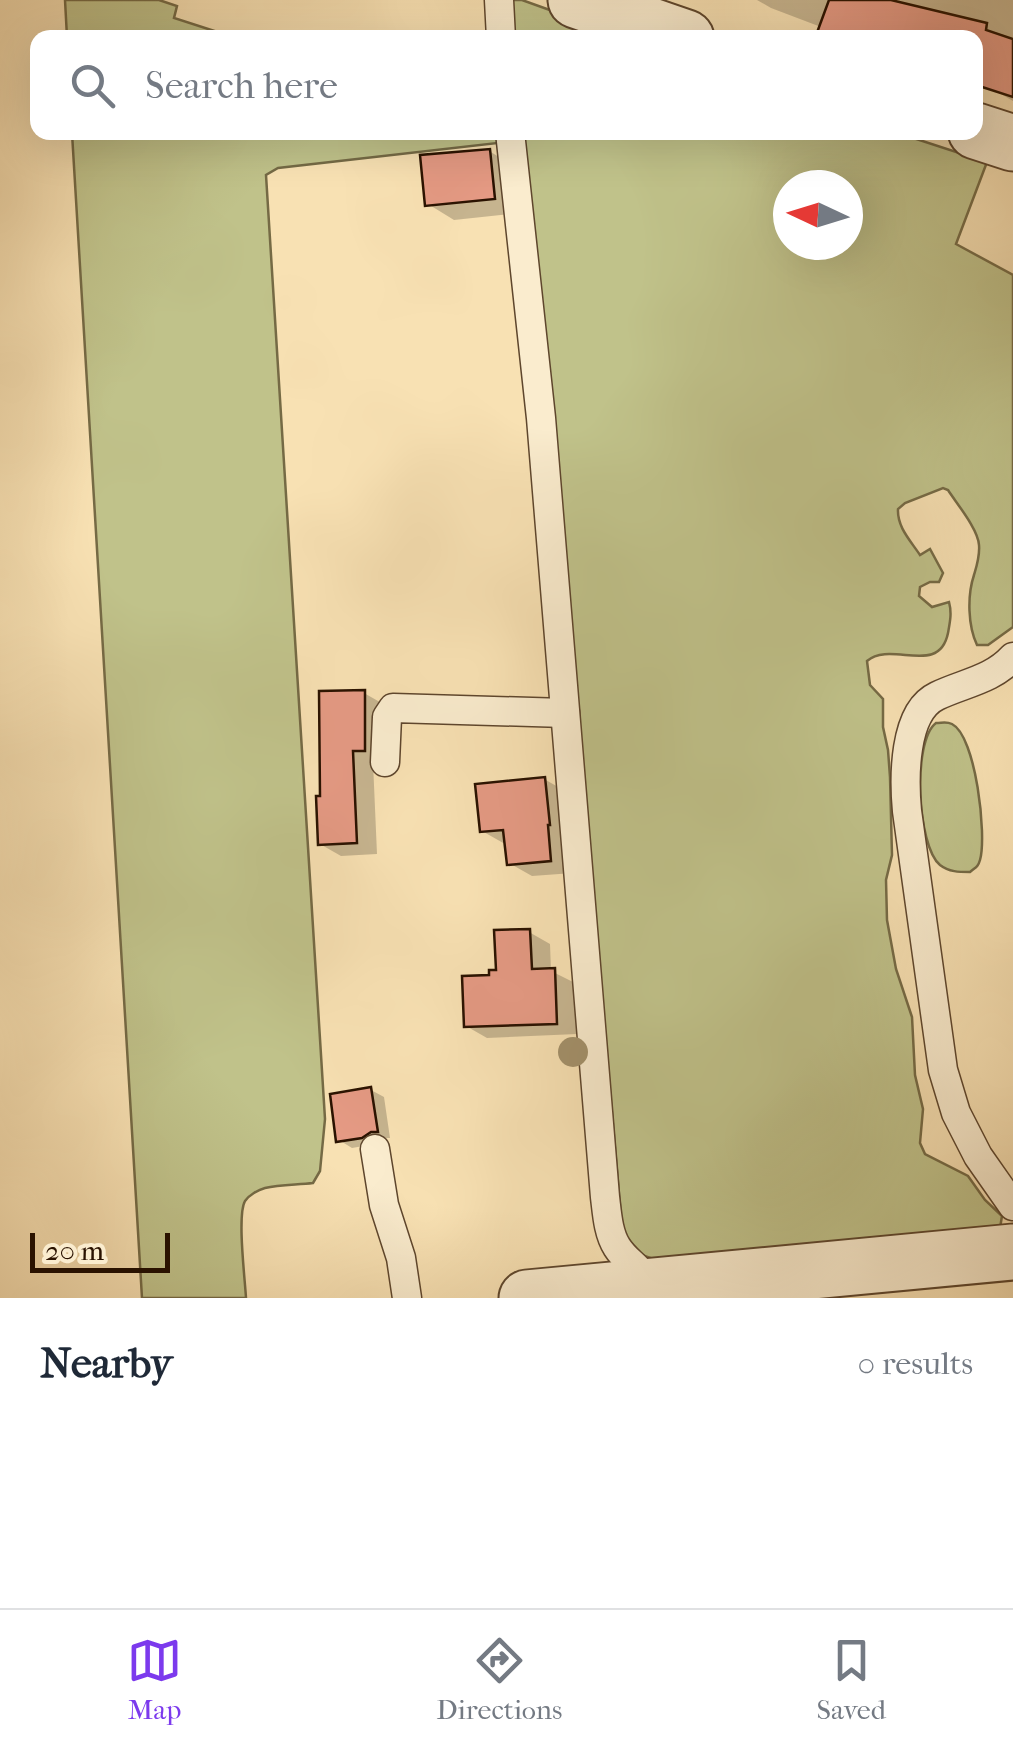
<!DOCTYPE html>
<style>
:root{--surface:#fff;--page:#f6f6f7;--text:#1f2937;--muted:#747a83;--line:#e0e1e3;--accent:#7c3aed}
body{margin:0;font-family:"IM FELL French Canon",serif;background:var(--page);color:var(--text)}
.compass{position:absolute;left:773px;top:170px;width:90px;height:90px;border-radius:50%;background:var(--surface);box-shadow:0 10px 40px #0002;rotate:274deg}
.scale{position:absolute;left:30px;bottom:25px;width:140px;box-sizing:border-box;padding-left:10px;border:5px solid #2a1200;border-top:0;font-size:28px;line-height:35px;white-space:nowrap;color:#2a1200;-webkit-text-stroke:8px #faecce;paint-order:stroke}
.list{margin:0;padding:0;list-style:none}
h2{display:flex;justify-content:space-between;align-items:center;height:130px;margin:0;padding:0 40px;font-size:42px}
h2 small{font-size:32px;font-weight:400;color:var(--muted)}
.icon{flex:none;width:55px;height:55px;fill:none;stroke:currentColor;stroke-width:2;stroke-linecap:round;stroke-linejoin:round}
.map{position:relative;flex:none;width:1013px;height:1298px;overflow:hidden}
.search{position:absolute;background:var(--surface);box-shadow:0 10px 40px #0002;left:30px;right:30px;top:30px;height:110px;display:flex;align-items:center;gap:25px;box-sizing:border-box;padding:0 35px;border-radius:20px;color:var(--muted);font-size:38px}
.sheet{height:310px;background:var(--surface)}
nav{display:flex;justify-content:space-around;align-items:center;box-sizing:border-box;height:140px;border-top:2px solid var(--line);background:var(--surface);font-size:28px;color:var(--muted)}
nav a{display:grid;justify-items:center;gap:5px}
nav .on{color:var(--accent)}
.map>svg:first-child{display:block}
</style>
<div class="map">
<svg width="1013" height="1298" viewBox="0 0 1013 1298">
<rect width="100%" height="100%" fill="#f8e1b3"/>
<filter id="stains"><feTurbulence type="fractalNoise" baseFrequency=".002" numOctaves="4"/><feColorMatrix values="0 0 0 0 .2 0 0 0 0 .09 0 0 0 0 .02 0 0 0 .5 -.17"/></filter>
<radialGradient id="worn" r=".72"><stop offset=".6" stop-color="#630" stop-opacity="0"/><stop offset="1" stop-color="#630" stop-opacity=".3"/></radialGradient>
<g fill="#c0c28a" stroke="#756a45" stroke-width="2.5" fill-rule="evenodd">
<polygon points="65,0 159,0 177,6 174,18 233,37 67,37"/>
<polygon points="511,0 522,0 625,37 512,37"/>
<path d="M 72,133 L 497,133 L 498,143 L 278,168 L 266,175 L 325,1119 L 320,1171 L 313,1183 C 298,1185 280,1184 265,1188 C 258,1190 249,1195 245,1201 C 237,1215 245,1279 246,1298 L 142,1298 Z"/>
<path d="M 522,133 L 898,133 L 987,162 L 956,244 L 1013,275 L 1013,627 L 988,645 L 977,645 C 968,626 967,596 974,575 C 977,565 980,556 979,545 C 978,529 957,504 948,490 L 943,488 L 905,503 L 898,509 C 897,527 910,540 920,555 L 930,549 L 943,573 L 939,582 L 930,582 L 920,587 L 919,596 L 932,607 L 949,602 C 952,613 950,622 948,633 C 939,677 891,640 867,661 L 870,685 L 883,699 L 883,727 L 888,750 L 890,777 L 892,855 L 886,880 L 887,920 L 896,969 L 912,1017 L 915,1075 L 923,1109 L 920,1143 L 925,1154 L 968,1176 L 985,1200 L 1002,1216 L 1000,1228 L 664,1262 C 639,1255 630,1254 622,1228 L 577,713 ZM 788,185 L 848,185 L 848,245 L 788,245 Z"/>
<path d="M 936,723 C 942,723 946,721 952,724 C 976,736 987,836 980,860 C 978,867 976,867 970,872 C 959,872 949,872 940,865 C 917,846 912,741 936,723 Z"/>
</g>
<g fill="#0003">
<polygon points="757,0 1013,0 1013,101 994,90 976,86 976,38 821,27 771,8"/>
<polygon points="489,151 516,167 520,213 454,220 428,204"/>
<polygon points="364,693 385,705 373,762 377,854 341,856 320,844 322,798"/>
<polygon points="544,779 567,792 573,873 532,876 509,863 505,844 482,831"/>
<polygon points="529,932 550,944 551,971 575,983 577,1034 487,1038 466,1026 492,977 498,972"/>
<polygon points="371,1090 384,1097 390,1138 385,1138 375,1144 352,1148 339,1140"/>
</g>
<g fill="#e59a84" stroke="#2a1200" stroke-width="2.5">
<polygon points="829,0 891,0 987,23 986,30 1013,39 1013,97 976,85 976,38 815,38"/>
<polygon points="490,149 495,199 425,206 420,155"/>
<polygon points="365,690 365,751 353,751 357,843 318,845 316,796 320,796 319,691"/>
<polygon points="545,777 550,825 548,825 551,861 507,865 503,830 480,832 475,784"/>
<polygon points="530,929 532,969 555,968 557,1024 464,1027 462,976 489,975 489,970 496,970 494,930"/>
<polygon points="371,1087 378,1132 371,1132 362,1138 336,1142 330,1094"/>
</g>
<g fill="none" stroke-linecap="round" stroke-linejoin="round">
<defs>
<g id="service">
<polyline points="499,0 501,38"/>
<path d="M 510,132 L 541,418 L 605,1197 C 607,1213 608,1233 617,1247 C 627,1263 640,1266 649,1286"/>
<path d="M 1013,657 C 992,680 964,683 937,696 C 903,712 904,779 907,811 L 943,1070 L 956,1113 L 978,1156 L 1013,1206"/>
<polyline points="385,762 387,717 393,708 565,713"/>
<polyline points="375,1149 384,1205 401,1258 407,1298"/>
</g>
<g id="minor">
<polyline points="576,0 686,38"/>
<polyline points="976,131 1013,143"/>
<polyline points="527,1298 1013,1252"/>
</g>
</defs>
<use href="#service" stroke="#5e462d" stroke-width="31"/>
<use href="#minor" stroke="#5e462d" stroke-width="59"/>
<use href="#service" stroke="#faecce" stroke-width="28"/>
<use href="#minor" stroke="#faecce" stroke-width="55"/>
</g>
<circle fill="#a3916b" cx="573" cy="1052" r="15"/>
<rect width="100%" height="100%" filter="url(#stains)"/>
<rect width="100%" height="100%" fill="url(#worn)"/>
</svg>
<svg class="compass" viewBox="-18 -18 36 36"><path d="M0-13l5 13h-10z" fill="#e53935"/><path d="M0 13l5-13h-10z" fill="#747a83"/></svg>
<div class="scale">20 m</div>
<div class="search"><svg class="icon" aria-label="search" viewBox="0 0 24 24"><circle cx="10" cy="10" r="6"/><path d="M15 15l6 6"/></svg>Search here</div>
</div>
<section class="sheet">
<h2>Nearby<small>0 results</small></h2>
<ul class="list">
</ul>
</section>
<nav>
<a class="on"><svg class="icon" aria-label="map" viewBox="0 0 24 24"><path d="M3 6l6-2 6 2 6-2v14l-6 2-6-2-6 2zM9 4v14M15 6v14"/></svg>Map</a>
<a><svg class="icon" aria-label="directions" viewBox="0 0 24 24"><path d="M12 3l9 9-9 9-9-9zM9 14v-3h6M13 9l2 2-2 2"/></svg>Directions</a>
<a><svg class="icon" aria-label="saved" viewBox="0 0 24 24"><path d="M7 4h10v16l-5-4-5 4z"/></svg>Saved</a>
</nav>
